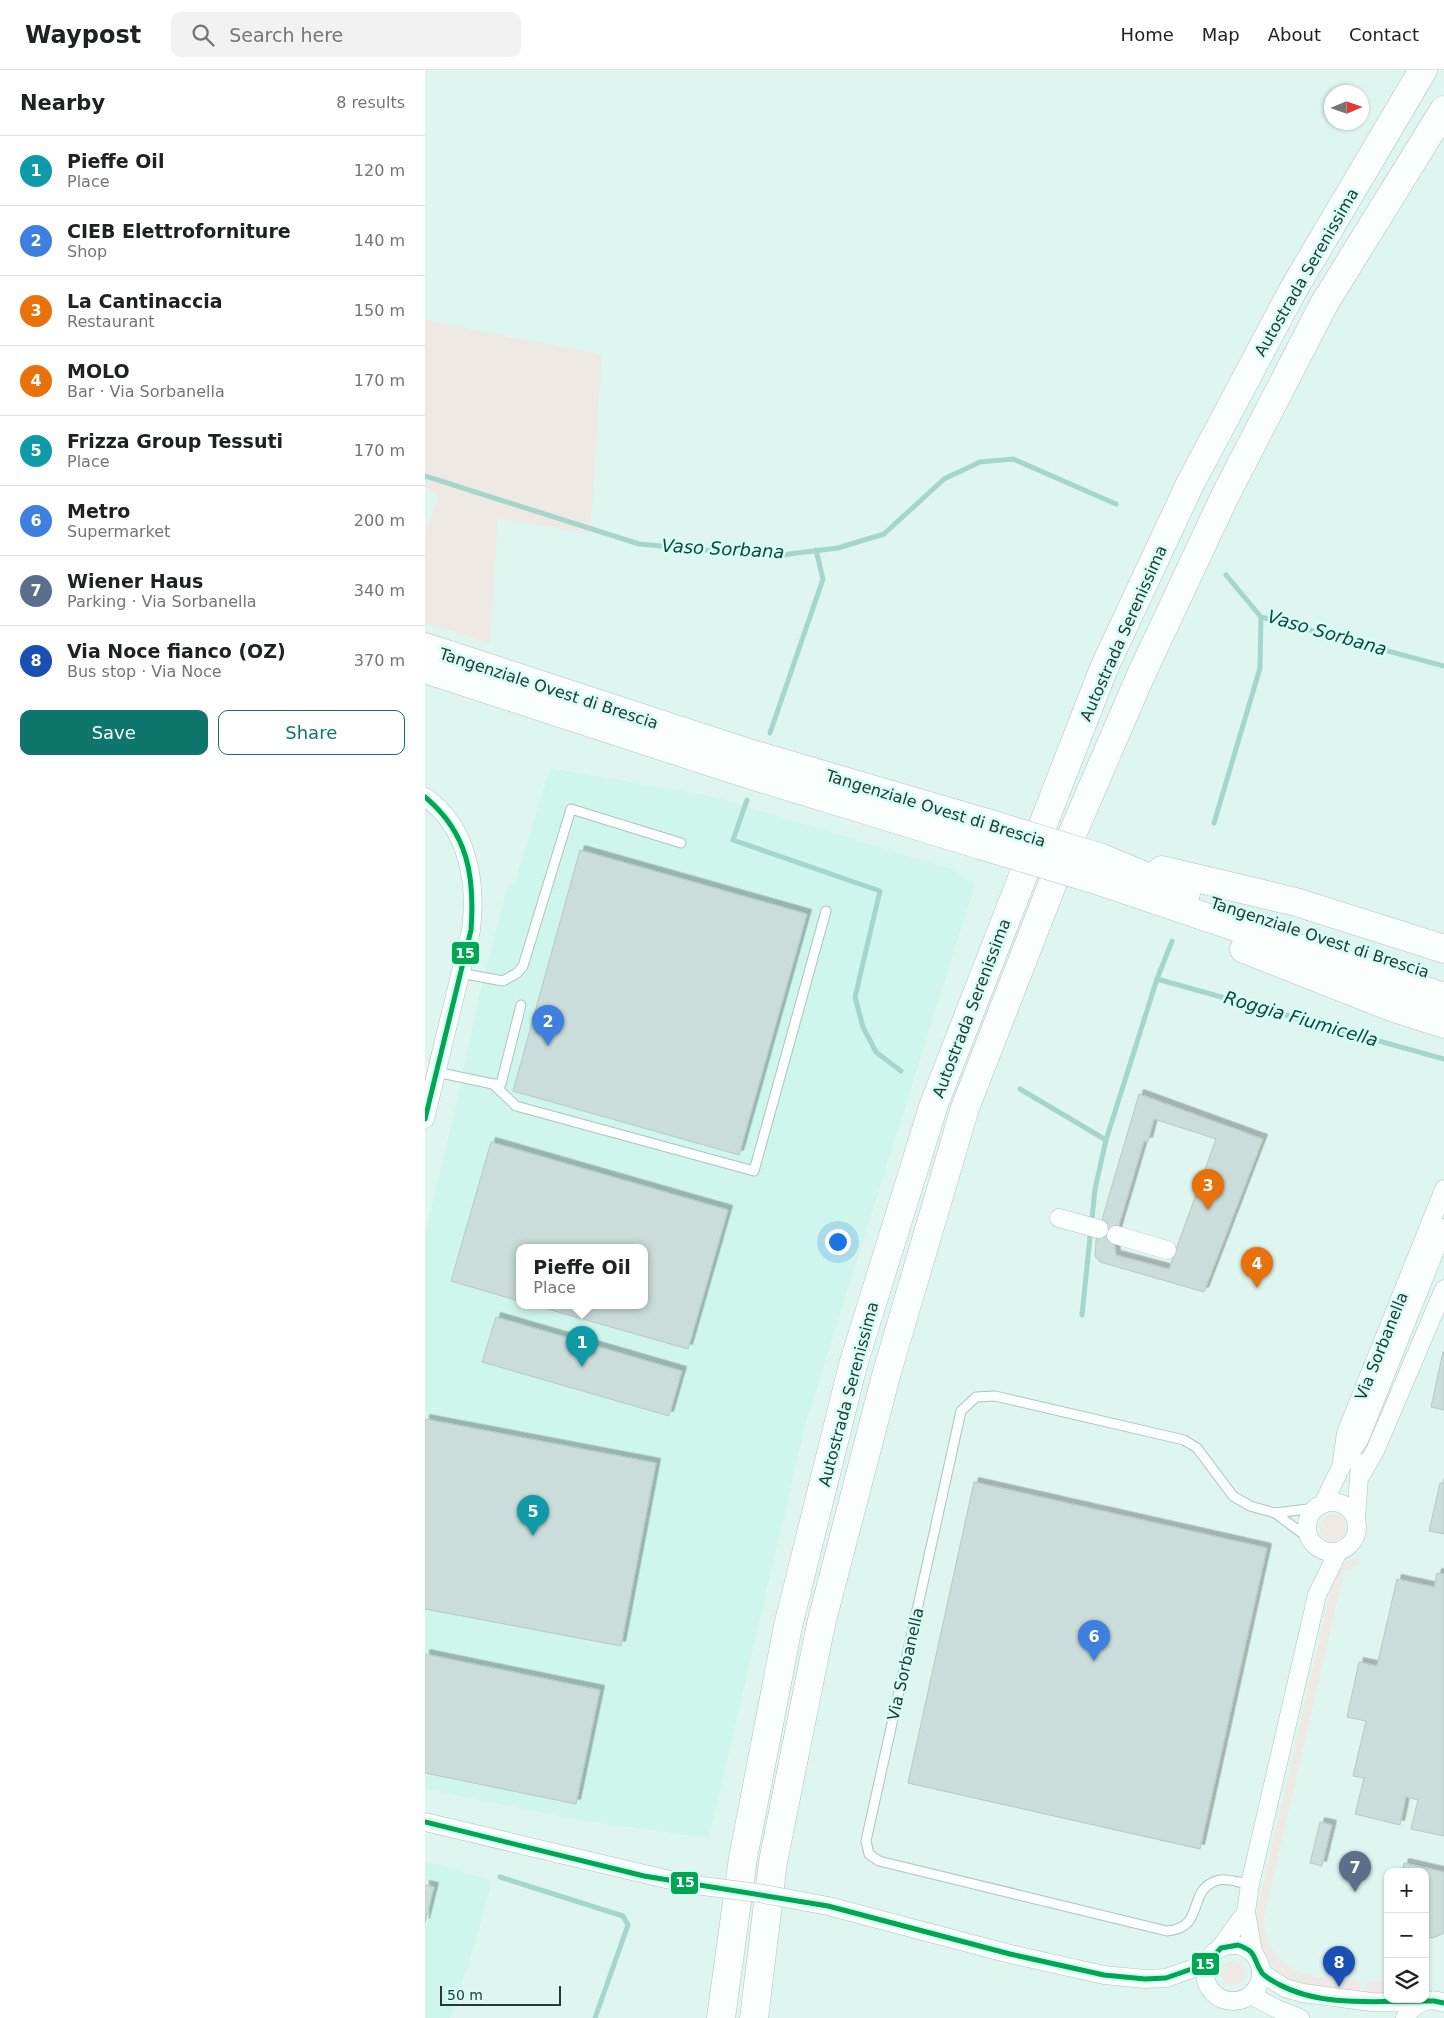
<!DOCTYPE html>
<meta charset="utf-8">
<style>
:root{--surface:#fff;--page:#f2f2f2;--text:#202124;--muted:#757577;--line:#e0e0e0;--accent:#0f766e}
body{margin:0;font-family:"DejaVu Sans",sans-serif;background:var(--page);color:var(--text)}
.controls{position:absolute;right:15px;bottom:15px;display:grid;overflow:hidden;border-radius:10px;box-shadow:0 1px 4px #0004}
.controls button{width:45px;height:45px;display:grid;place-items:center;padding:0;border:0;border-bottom:1px solid var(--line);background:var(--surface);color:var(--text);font:25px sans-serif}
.compass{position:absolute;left:899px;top:15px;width:45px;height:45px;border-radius:50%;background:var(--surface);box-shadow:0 1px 4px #0004;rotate:88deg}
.scale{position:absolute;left:15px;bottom:12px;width:121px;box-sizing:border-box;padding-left:5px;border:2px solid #283835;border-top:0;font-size:14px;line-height:18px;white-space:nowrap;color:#283835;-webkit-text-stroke:4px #d5fef5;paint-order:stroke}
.you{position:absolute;left:412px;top:1171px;width:18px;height:18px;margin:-12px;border:4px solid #fff;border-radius:50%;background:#1a73e8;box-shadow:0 0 0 8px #1a73e833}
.badge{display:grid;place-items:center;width:32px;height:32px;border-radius:50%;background:var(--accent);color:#fff;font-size:16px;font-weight:700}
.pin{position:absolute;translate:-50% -41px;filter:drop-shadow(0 1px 2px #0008)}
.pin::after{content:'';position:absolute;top:26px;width:18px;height:15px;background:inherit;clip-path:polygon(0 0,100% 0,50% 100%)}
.popup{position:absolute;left:91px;top:1174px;width:132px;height:65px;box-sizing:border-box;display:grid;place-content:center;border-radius:10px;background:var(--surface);filter:drop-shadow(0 1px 4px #0005);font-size:16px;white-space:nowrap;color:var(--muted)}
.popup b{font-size:19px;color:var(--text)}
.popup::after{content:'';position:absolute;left:50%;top:100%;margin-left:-10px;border:10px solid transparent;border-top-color:var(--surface)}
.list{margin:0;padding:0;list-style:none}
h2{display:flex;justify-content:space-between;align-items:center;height:65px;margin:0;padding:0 20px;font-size:21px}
h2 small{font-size:16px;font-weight:400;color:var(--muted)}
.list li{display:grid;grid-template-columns:32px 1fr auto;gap:15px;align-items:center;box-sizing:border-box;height:70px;padding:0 20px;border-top:1px solid var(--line)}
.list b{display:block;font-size:19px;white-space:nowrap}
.list p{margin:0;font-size:16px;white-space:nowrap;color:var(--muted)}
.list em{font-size:16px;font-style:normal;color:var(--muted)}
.actions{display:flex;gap:10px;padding:15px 20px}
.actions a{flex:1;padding:11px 0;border:1px solid var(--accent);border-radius:10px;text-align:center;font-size:18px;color:var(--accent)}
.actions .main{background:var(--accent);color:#fff}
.icon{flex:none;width:28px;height:28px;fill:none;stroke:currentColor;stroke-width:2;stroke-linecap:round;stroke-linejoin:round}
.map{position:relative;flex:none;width:1019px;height:1948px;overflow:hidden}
header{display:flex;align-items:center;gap:30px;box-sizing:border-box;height:70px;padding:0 25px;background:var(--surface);border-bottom:1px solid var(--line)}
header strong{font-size:24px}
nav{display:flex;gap:28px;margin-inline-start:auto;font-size:18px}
.search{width:350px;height:45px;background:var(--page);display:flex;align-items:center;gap:12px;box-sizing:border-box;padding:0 18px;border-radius:10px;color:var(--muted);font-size:19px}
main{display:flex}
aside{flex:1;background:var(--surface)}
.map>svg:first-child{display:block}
</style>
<header>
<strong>Waypost</strong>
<div class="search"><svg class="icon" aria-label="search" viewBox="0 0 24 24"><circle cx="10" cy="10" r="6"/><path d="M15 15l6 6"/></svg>Search here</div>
<nav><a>Home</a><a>Map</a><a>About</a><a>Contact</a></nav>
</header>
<main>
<aside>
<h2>Nearby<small>8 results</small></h2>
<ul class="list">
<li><span class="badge" style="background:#0f9aa8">1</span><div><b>Pieffe Oil</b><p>Place</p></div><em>120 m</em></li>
<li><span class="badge" style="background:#3f7fe0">2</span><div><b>CIEB Elettroforniture</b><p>Shop</p></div><em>140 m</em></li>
<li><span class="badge" style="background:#e8710a">3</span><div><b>La Cantinaccia</b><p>Restaurant</p></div><em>150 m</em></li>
<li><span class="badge" style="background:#e8710a">4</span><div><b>MOLO</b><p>Bar · Via Sorbanella</p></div><em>170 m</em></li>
<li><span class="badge" style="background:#0f9aa8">5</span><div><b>Frizza Group Tessuti</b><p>Place</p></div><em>170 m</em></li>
<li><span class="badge" style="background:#3f7fe0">6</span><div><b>Metro</b><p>Supermarket</p></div><em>200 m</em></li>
<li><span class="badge" style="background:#5c6f8a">7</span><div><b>Wiener Haus</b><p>Parking · Via Sorbanella</p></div><em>340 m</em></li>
<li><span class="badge" style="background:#1a4fb4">8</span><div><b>Via Noce fianco (OZ)</b><p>Bus stop · Via Noce</p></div><em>370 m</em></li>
</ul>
<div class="actions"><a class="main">Save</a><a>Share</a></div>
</aside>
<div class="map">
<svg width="1019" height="1948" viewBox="0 0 1019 1948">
<defs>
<filter id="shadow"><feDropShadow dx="4.5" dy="-4.5" stdDeviation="0" flood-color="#0004"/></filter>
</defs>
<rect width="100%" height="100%" fill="#def5f0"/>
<g fill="#cff6ed" fill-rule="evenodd">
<path d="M 125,698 L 290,727 L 529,800 L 550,814 L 380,1356 L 284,1768 L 162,1751 L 0,1719 L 0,1165 L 33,1027 L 53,930 L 83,813 L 89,815 ZM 94,1178 L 220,1178 L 220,1236 L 94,1236 Z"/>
<polygon points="0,1791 67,1811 45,1890 25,1948 0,1948"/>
</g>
<g fill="#eee9e4">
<polygon points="0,250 177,285 165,464 73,448 65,573 0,553 0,465 14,425 0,417"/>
<circle cx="908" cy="1458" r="13"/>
<path d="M 927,1489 L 935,1492 L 936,1495 L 919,1501 L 838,1851 C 846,1908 890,1908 936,1911 L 935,1922 C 901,1917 852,1918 837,1880 C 833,1871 832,1860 830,1850 L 909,1507 L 916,1494 Z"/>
<circle cx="808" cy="1903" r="12"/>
<polygon points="941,1911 963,1913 963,1926 939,1923"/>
</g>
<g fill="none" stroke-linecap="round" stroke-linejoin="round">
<g stroke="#a4d6cc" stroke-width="5">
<polyline points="0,406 214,474 348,486 413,478 459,464 519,409 555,392 588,389 691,434"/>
<polyline points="801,505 836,547 1019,596"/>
<polyline points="345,663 398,509 391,480"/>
<polyline points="322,730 308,770 455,821 430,927 438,957 451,982 476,1001"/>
<polyline points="789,753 835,598 836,547"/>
<polyline points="747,871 732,909 1019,989"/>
<polyline points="595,1019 681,1070 670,1119 657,1245"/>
<polyline points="681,1070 732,909"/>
<polyline points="75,1807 198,1846 203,1855 170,1948"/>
</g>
</g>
<g fill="#cbddda" stroke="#b7c8c5" fill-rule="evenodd" filter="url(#shadow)">
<polygon points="155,780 382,844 314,1085 88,1021"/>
<path d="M 714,1024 L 838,1069 L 779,1222 L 675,1192 L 670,1186 L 671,1170 ZM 729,1049 L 791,1069 L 744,1199 L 691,1185 L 689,1172 L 719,1071 L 723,1072 Z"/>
<polygon points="66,1072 303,1140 263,1279 112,1236 220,1236 220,1178 94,1178 94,1231 26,1211"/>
<polygon points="71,1247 257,1301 244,1346 57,1292"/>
<polygon points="1018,1282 1019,1282 1019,1340 1006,1337"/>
<polygon points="0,1349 231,1393 196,1576 0,1539"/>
<polygon points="549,1412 842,1478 775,1779 483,1713"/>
<polygon points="1015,1413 1019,1413 1019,1464 1004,1461"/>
<polygon points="1012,1503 1019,1504 1019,1766 986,1759 993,1730 981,1727 975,1755 930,1744 939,1708 928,1706 941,1651 922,1647 934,1592 952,1596 972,1509 1009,1517"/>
<polygon points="0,1584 175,1620 151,1734 0,1703"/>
<polygon points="895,1752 907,1755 897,1796 885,1793"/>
<polygon points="979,1793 1019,1802 1019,1863 1008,1868 1000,1867 1000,1802 977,1802"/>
<polygon points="0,1815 9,1817 0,1853"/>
</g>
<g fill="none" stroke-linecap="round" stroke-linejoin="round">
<defs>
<g id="lane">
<polyline points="35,903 78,911 92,903 98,896 146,739 256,773"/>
<polyline points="11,1002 68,1014 91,1036 329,1101 401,841"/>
<polyline points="68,1014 76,1014 96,935"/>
<polyline points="850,1443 891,1438"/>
<path d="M 825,1814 C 816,1813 802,1808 794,1810 C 760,1819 782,1858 742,1861 L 454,1791 L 444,1784 L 441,1771 L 536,1341 L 551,1327 L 570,1326 L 759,1370 L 772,1378 L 808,1426 L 825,1436 L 850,1443 L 885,1469"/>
</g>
<g id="street">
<path d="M 0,727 C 43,757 52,812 46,860 L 0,1049"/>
<polyline points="634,1148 674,1159"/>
<polyline points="691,1165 742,1180"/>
<polyline points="919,1392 935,1368 1019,1158"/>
<polyline points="936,1405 950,1381 1019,1219"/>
<circle cx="907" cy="1457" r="25"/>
<polyline points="898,1434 916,1397 921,1363 1019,1119"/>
<polyline points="931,1449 935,1393"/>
<polyline points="0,1752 262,1814"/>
<polyline points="403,1836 585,1884 679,1905 720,1909 741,1908 781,1894"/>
<circle cx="808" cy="1903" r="28"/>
<polyline points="795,1878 821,1842"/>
<polyline points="828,1882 821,1842 825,1814 892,1525 913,1482"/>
<polyline points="837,1903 860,1918 878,1923 946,1932 995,1933"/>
<polyline points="826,1925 850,1938 875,1948"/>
<path d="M 980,1948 C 988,1934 1003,1926 1019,1933"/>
</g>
<g id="highway">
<polyline points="0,577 327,684 562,753"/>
<polyline points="0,599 316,702 555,775"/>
<polyline points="674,787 761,823"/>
<polyline points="737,800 871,832 1019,879"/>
<polyline points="668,809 1019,927"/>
<polyline points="819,879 969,938 1019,954"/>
<polyline points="296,1948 318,1788 363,1556 428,1295 509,1034 679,598 765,414 868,220 998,0"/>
<polyline points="329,1948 348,1792 396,1554 462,1302 540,1038 643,774 715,607 800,426 899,234 1019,40"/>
</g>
</defs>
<use href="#lane" stroke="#b0c2be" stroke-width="11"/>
<use href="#street" stroke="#b0c2be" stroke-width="19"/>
<use href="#highway" stroke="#b0c2be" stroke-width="29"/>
<use href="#lane" stroke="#fafefd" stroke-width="9"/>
<use href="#street" stroke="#fafefd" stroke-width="18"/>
<use href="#highway" stroke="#fafefd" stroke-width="28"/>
<defs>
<polyline id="street-bridge" points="262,1814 333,1823 403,1836"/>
<g id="highway-bridge">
<polyline points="562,753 674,787"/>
<polyline points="555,775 668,809"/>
</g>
</defs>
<use href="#street-bridge" stroke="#b0c2be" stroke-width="19" stroke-linecap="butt"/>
<use href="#highway-bridge" stroke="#b0c2be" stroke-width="29" stroke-linecap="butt"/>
<use href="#street-bridge" stroke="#fafefd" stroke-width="18"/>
<use href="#highway-bridge" stroke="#fafefd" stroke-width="28"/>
<defs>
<g id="bus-1">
<path d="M 0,727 C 43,763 50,806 46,860 L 0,1049"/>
<path d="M 0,1752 L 219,1806 L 403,1836 L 585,1884 L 679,1905 L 720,1909 L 741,1908 L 781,1894 L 796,1878 L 813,1875 C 833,1882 827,1888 837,1903 C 840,1907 848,1911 853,1914 C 899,1939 959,1930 1009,1931 L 1019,1933"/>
</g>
</defs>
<use href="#bus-1" stroke="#d5fef5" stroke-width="9"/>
<use href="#bus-1" stroke="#00a651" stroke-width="5"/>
</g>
<g text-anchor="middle" stroke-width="5" stroke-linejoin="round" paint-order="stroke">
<g font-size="16" fill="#283835" stroke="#d5fef5">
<text transform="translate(881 202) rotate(-60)" y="6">Autostrada Serenissima</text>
<text transform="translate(698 563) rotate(-66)" y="6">Autostrada Serenissima</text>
<text transform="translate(124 618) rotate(18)" y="6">Tangenziale Ovest di Brescia</text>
<text transform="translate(511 738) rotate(17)" y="6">Tangenziale Ovest di Brescia</text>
<text transform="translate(895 867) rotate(18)" y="6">Tangenziale Ovest di Brescia</text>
<text transform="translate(546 938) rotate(-69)" y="6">Autostrada Serenissima</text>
<text transform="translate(956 1276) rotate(-68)" y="6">Via Sorbanella</text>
<text transform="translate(423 1324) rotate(-75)" y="6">Autostrada Serenissima</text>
<text transform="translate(480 1594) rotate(-77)" y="6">Via Sorbanella</text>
</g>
<g font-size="18" font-style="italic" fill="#10473f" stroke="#d5fef5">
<text transform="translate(298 479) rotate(3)" y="6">Vaso Sorbana</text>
<text transform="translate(902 563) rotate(16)" y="6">Vaso Sorbana</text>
<text transform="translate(876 949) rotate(16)" y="6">Roggia Fiumicella</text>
</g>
</g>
<g stroke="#d5fef5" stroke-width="2">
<rect x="26" y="871" width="29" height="24" rx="5" fill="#00a651"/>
<rect x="245" y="1801" width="29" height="24" rx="5" fill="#00a651"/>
<rect x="766" y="1882" width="29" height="24" rx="5" fill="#00a651"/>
</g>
<g font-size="14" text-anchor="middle" font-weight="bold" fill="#fff">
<text x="40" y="888">15</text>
<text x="260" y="1817">15</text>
<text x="780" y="1899">15</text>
</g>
</svg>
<div class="controls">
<button>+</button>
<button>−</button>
<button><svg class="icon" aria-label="layers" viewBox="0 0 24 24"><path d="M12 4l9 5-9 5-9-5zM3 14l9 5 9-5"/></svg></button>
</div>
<svg class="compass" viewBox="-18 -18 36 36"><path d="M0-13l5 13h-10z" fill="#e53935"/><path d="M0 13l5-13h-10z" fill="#757577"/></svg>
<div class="scale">50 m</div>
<div class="you"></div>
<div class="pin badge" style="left:157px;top:1297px;background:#0f9aa8">1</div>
<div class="popup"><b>Pieffe Oil</b>Place</div>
<div class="pin badge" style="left:123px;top:976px;background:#3f7fe0">2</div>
<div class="pin badge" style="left:783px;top:1140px;background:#e8710a">3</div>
<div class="pin badge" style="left:832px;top:1218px;background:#e8710a">4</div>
<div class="pin badge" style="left:108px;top:1466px;background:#0f9aa8">5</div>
<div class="pin badge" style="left:669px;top:1591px;background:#3f7fe0">6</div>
<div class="pin badge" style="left:930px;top:1822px;background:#5c6f8a">7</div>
<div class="pin badge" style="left:914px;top:1917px;background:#1a4fb4">8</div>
</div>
</main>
